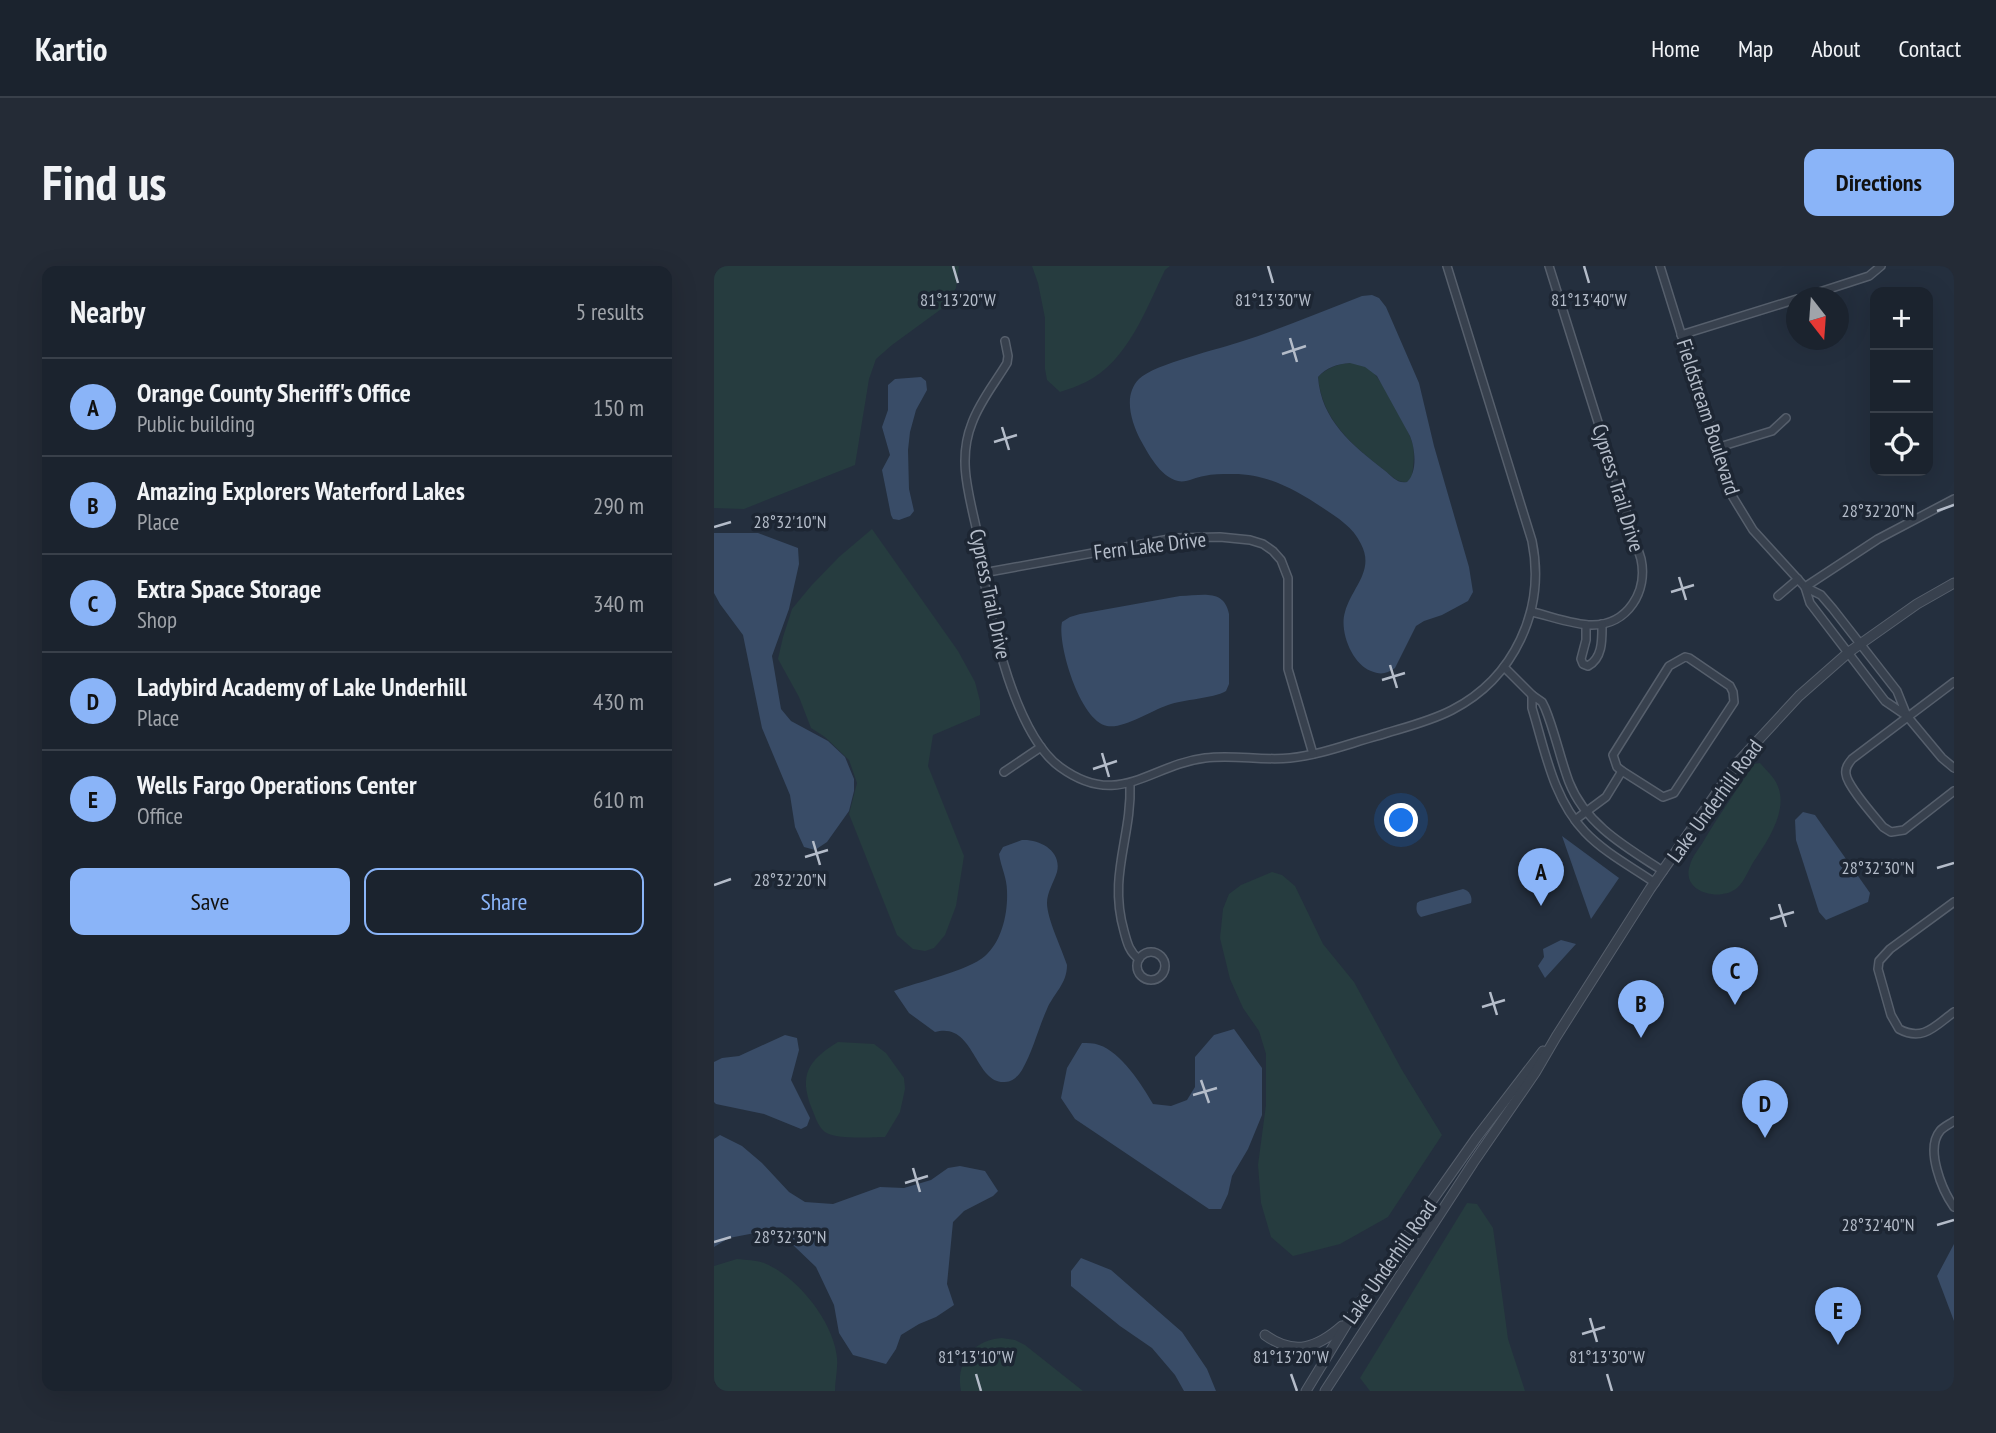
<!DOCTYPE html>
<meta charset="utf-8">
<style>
:root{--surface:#1b232e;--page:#242b36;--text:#f1f3f6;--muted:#a0a4aa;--line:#39404a;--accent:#8ab4f8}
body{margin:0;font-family:"PT Sans Narrow",sans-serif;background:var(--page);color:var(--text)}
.controls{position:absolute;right:21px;top:21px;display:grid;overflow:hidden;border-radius:14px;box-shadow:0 7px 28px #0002}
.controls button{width:63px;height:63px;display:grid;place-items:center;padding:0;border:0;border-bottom:2px solid var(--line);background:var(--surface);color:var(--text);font:35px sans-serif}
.compass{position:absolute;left:1072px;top:21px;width:63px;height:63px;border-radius:50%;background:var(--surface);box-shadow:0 7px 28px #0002;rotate:163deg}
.you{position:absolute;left:688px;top:555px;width:24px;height:24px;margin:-18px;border:5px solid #fff;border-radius:50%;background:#1a73e8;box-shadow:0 0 0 10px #1a73e833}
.badge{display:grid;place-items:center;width:46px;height:46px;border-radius:50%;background:var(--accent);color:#111;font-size:23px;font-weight:700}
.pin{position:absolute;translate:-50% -58px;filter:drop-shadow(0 2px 4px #0008)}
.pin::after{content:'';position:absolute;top:37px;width:24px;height:21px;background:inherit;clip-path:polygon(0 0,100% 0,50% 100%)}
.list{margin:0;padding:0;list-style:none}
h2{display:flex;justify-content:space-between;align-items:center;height:91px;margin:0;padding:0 28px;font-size:30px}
h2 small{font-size:23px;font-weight:400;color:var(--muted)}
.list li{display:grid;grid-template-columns:46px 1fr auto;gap:21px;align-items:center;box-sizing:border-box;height:98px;padding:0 28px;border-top:2px solid var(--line)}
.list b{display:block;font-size:26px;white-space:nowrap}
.list p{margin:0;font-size:23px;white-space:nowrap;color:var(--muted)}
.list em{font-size:23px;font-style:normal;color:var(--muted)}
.actions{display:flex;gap:14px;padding:21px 28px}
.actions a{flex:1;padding:16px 0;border:2px solid var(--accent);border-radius:14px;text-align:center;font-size:24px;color:var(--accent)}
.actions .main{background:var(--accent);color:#111}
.icon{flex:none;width:38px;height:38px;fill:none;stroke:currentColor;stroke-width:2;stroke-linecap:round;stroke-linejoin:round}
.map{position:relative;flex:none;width:1240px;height:1125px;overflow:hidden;border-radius:14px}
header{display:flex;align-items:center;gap:42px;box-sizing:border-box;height:98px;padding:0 35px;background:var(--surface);border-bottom:2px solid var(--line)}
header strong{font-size:33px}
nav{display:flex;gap:38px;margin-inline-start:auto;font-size:24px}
.intro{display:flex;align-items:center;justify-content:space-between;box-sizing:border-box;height:168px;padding:0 42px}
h1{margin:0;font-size:49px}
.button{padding:18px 32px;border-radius:14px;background:var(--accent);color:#111;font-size:24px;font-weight:700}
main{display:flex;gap:42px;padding:0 42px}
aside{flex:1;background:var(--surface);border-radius:14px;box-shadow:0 7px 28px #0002}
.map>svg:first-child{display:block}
</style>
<header>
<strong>Kartio</strong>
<nav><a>Home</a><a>Map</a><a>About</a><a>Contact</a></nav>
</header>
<div class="intro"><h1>Find us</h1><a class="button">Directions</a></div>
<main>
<aside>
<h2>Nearby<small>5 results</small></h2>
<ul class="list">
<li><span class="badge">A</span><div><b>Orange County Sheriff's Office</b><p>Public building</p></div><em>150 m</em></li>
<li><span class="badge">B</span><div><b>Amazing Explorers Waterford Lakes</b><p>Place</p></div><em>290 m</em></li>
<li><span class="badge">C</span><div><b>Extra Space Storage</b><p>Shop</p></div><em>340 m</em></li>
<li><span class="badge">D</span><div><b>Ladybird Academy of Lake Underhill</b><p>Place</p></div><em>430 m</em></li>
<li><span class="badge">E</span><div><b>Wells Fargo Operations Center</b><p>Office</p></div><em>610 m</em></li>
</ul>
<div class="actions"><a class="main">Save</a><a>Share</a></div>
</aside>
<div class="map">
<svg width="1240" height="1125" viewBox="0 0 1240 1125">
<rect width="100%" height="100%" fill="#242f3e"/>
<g fill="#263c3f">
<polygon points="0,0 245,0 242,22 230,41 178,79 162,93 155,113 141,199 30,243 0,242"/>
<path d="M 318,0 L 456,0 L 451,4 C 432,43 414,95 372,116 C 364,120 355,123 346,126 L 333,114 L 331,103 L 331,52 L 324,17 Z"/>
<path d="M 636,97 C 643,97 651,99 657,104 C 666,111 697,167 699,179 C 701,190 699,201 698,212 L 693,216 C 683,217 678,210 670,204 C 638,179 608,154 604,111 C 613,102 623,98 636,97 Z"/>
<polygon points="158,263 244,385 261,416 266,435 266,449 219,469 214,500 250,590 242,640 231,669 220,682 211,685 199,683 183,669 135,548 143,517 135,494 111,471 97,462 85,431 64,393 69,371 78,343 97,320 125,291"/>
<path d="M 1046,497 C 1050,502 1056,507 1060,513 C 1078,539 1055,573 1040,595 C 1035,603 1030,616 1023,622 C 1007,636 966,627 976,599 C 978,591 984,584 989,576 C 1003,552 1020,528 1035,505 L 1040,498 Z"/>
<polygon points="558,606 568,609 581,620 609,678 640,716 688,804 728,869 674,951 626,978 579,990 557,971 547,937 544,899 552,839 552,788 545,765 529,742 516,713 506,672 509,643 515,628 527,619"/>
<path d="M 124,776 L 160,778 L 172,787 L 190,812 L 191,823 L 186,846 L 171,871 C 157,871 122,874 111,866 C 104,861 101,850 98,843 C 84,808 95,794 124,776 Z"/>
<polygon points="753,937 763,938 779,962 794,1073 811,1125 656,1125 646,1112"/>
<path d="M 23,993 C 32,994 42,994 50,997 C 83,1010 120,1056 123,1092 C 124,1103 121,1114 121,1125 L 0,1125 L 0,1000 Z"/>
<path d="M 288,1072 L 301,1074 L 311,1079 L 369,1125 L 247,1125 C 241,1096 259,1074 288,1072 Z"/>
</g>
<g fill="#394c67" fill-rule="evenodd">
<path d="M 658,29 L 665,32 L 672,41 L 705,117 L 720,180 L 755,301 L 759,326 L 754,335 L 728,349 L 710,355 L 702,360 L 681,402 C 673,408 666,409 657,405 C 638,398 625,365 631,346 C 638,321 661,305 647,278 C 639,261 624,252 609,242 C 580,223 552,207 516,208 C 507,208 499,208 490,210 C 482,211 472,217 464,215 C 446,211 434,187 426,173 C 417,155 409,129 425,113 C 440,98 506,83 529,75 C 569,62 609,45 648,30 ZM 636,97 L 651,101 L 663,110 L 696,170 C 701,182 704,206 693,216 C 683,218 678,210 670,204 C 638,179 607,154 604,111 C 613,101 623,98 636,97 Z"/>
<polygon points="207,111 212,115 213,124 202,144 196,166 194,184 195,223 200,245 196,250 185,254 179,253 177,249 168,204 176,189 168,161 174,144 174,119 181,113"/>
<polygon points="0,267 44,267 84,282 85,298 75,343 58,390 67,443 77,455 114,475 131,491 140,513 140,525 135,545 113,576 101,584 90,581 81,561 76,529 48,462 29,369 6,338 0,327"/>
<path d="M 466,330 C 487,330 510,322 515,348 L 515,418 L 512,425 C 498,433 470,433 454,439 C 436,445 410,463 393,460 C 366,455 343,378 348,356 L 356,351 L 366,348 Z"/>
<polygon points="1089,546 1101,549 1156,627 1154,636 1112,654 1105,646 1082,574 1081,554"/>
<polygon points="848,570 905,612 877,653"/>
<path d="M 308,574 C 326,573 348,585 343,606 C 340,616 333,626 333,637 C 333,653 348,683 353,699 C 353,718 340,727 333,743 C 324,763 319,785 308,804 C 304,810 299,816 291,816 C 260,818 261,755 221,766 L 195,747 L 180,725 C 203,716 254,705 271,690 C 288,675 294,647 293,625 C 293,612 287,601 285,588 L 289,581 Z"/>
<path d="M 749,623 C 755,624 759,631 757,637 L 707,651 C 702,647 702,643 703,637 L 706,635 Z"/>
<polygon points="847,674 862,678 831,712 824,700 830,691 829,683"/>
<path d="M 520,763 L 548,802 L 548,849 L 534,883 L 518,910 L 514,928 L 507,943 L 495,943 L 361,853 L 347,832 L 353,802 L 368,777 C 373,777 380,777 385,779 C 407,786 428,819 439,838 L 457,840 L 473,834 L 481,821 L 481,791 L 500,769 Z"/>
<polygon points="71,769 83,772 85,784 77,814 96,852 93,860 87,863 50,848 2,838 0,836 0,796 8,792 25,790"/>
<polygon points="6,869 28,880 48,897 75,926 91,936 119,938 166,921 190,922 217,914 234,902 246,900 271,905 284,925 279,930 250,945 239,956 233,1018 240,1039 222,1051 205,1058 187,1069 182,1083 172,1098 139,1089 125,1067 120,1039 102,1001 79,979 56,964 15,972 0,981 0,873"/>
<polygon points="1240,978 1240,1055 1223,1010"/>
<polygon points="367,992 397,1004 468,1066 493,1103 502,1125 470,1125 461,1109 438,1082 406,1060 357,1020 357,1005"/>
</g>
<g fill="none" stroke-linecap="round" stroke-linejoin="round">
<defs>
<g id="minor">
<polyline points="946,0 1017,228 1039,264 1091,321 1164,273 1240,233"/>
<polyline points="1087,32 1155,10 1167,0"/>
<polyline points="967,69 1083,33"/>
<path d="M 291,75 L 294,90 L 293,97 C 281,117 266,135 258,157 C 244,192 254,225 262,261 C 265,276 267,292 269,308 C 277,359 302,469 346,501 C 405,544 435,499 491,492 C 519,488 547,495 576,492 C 606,489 634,478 663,470 C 688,462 715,456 738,444 C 800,412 832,344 818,275 L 733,0"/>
<polyline points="1002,182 1058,165 1072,152"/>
<polyline points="269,307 461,272 506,271 536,274 549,278 559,285 567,294 574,312 574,403 599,488"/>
<polygon points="1091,321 1107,329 1119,343 1183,425 1193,450 1171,435 1096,337"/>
<polyline points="1064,330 1084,313"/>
<path d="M 818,346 C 836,350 860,359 878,359 C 914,359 934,325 927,293 L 835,0"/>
<path d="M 872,359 L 872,374 L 867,393 L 869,398 L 874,400 C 889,392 888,373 888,358"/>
<polygon points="971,391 975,392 1016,420 1019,426 1020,436 960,527 949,531 908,505 903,501 899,489 955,400"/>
<polyline points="790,401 818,429"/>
<path d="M 1240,416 L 1138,493 C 1134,498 1131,502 1132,508 C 1133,520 1161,551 1169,561 L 1177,566 L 1190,564 L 1240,525"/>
<polyline points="1193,450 1228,492 1240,502"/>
<polyline points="290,506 327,481"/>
<path d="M 416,518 C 418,571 394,609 410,665 C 413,676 415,686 425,693"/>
<polyline points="861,554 892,531 908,505"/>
<path d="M 941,617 C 918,601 891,587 871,566 C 839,533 831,484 818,442 L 818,429 L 828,436 L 831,442 C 841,466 846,492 855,516 C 872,559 912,581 949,605"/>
<path d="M 1240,636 L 1176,683 L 1165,695 L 1164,703 L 1177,749 L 1185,763 C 1209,776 1221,760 1240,746"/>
<circle cx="437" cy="700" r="14"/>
<path d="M 1240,855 C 1236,858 1229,861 1226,865 C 1211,883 1228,924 1240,941"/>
</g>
<g id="tertiary">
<path d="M 551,1069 C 580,1090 603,1082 628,1060"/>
<polyline points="592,1125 643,1041 763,871 829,785"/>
<polyline points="611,1125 759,897 821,807 842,771 936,623 1024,496 1085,430 1135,386 1203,338 1240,317"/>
</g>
</defs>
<use href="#minor" stroke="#565f6c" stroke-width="10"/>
<use href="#tertiary" stroke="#565f6c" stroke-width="11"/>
<use href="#minor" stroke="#38414e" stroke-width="7"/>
<use href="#tertiary" stroke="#38414e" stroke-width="9"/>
</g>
<path fill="none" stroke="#b4bcc9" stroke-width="2.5" d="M 239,0 L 244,17M 554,0 L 559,17M 870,0 L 875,17M 576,72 L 583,96M 568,88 L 592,80M 288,161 L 295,184M 280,176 L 303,169M 1223,245 L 1240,239M 0,261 L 17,256M 965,311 L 972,334M 957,326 L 980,319M 676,399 L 683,422M 668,414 L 691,407M 388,487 L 395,511M 379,503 L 403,495M 99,575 L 106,599M 91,591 L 114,584M 1223,602 L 1240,597M 0,619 L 17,613M 1065,638 L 1072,661M 1056,653 L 1080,646M 776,726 L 783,749M 768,741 L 791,734M 487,814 L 495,837M 479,829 L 503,822M 199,902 L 206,926M 191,917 L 214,910M 1223,959 L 1240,954M 0,976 L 17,971M 876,1052 L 883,1076M 868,1068 L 891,1061M 262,1108 L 267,1125M 577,1108 L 583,1125M 893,1108 L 898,1125"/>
<g text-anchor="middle" stroke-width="7" stroke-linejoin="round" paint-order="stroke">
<g font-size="21" fill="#b4bcc9" stroke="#1d2633">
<text transform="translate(994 151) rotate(72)" y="7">Fieldstream Boulevard</text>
<text transform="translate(904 222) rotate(73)" y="7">Cypress Trail Drive</text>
<text transform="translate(436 280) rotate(-7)" y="7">Fern Lake Drive</text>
<text transform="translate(276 328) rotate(78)" y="7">Cypress Trail Drive</text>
<text transform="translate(1001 535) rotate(-54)" y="7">Lake Underhill Road</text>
<text transform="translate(676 996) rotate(-55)" y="7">Lake Underhill Road</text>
</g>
</g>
<g font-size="18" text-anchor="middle" fill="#b4bcc9" stroke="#1d2633" stroke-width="7" stroke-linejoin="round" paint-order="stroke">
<text x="244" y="40">81°13'20"W</text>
<text x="559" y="40">81°13'30"W</text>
<text x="875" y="40">81°13'40"W</text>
<text x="1164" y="251">28°32'20"N</text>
<text x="76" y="262">28°32'10"N</text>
<text x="1164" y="608">28°32'30"N</text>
<text x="76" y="620">28°32'20"N</text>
<text x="1164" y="965">28°32'40"N</text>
<text x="76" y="977">28°32'30"N</text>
<text x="262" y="1097">81°13'10"W</text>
<text x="577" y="1097">81°13'20"W</text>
<text x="893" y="1097">81°13'30"W</text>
</g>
</svg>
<div class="controls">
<button>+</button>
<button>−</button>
<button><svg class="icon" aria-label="locate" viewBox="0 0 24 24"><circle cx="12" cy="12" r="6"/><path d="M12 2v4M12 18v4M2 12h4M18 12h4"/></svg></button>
</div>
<svg class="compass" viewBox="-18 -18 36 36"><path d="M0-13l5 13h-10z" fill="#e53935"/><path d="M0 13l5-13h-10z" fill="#a0a4aa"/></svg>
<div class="you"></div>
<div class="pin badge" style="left:827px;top:640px">A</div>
<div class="pin badge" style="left:927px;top:772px">B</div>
<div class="pin badge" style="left:1021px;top:739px">C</div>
<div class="pin badge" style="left:1051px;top:872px">D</div>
<div class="pin badge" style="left:1124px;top:1079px">E</div>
</div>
</main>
